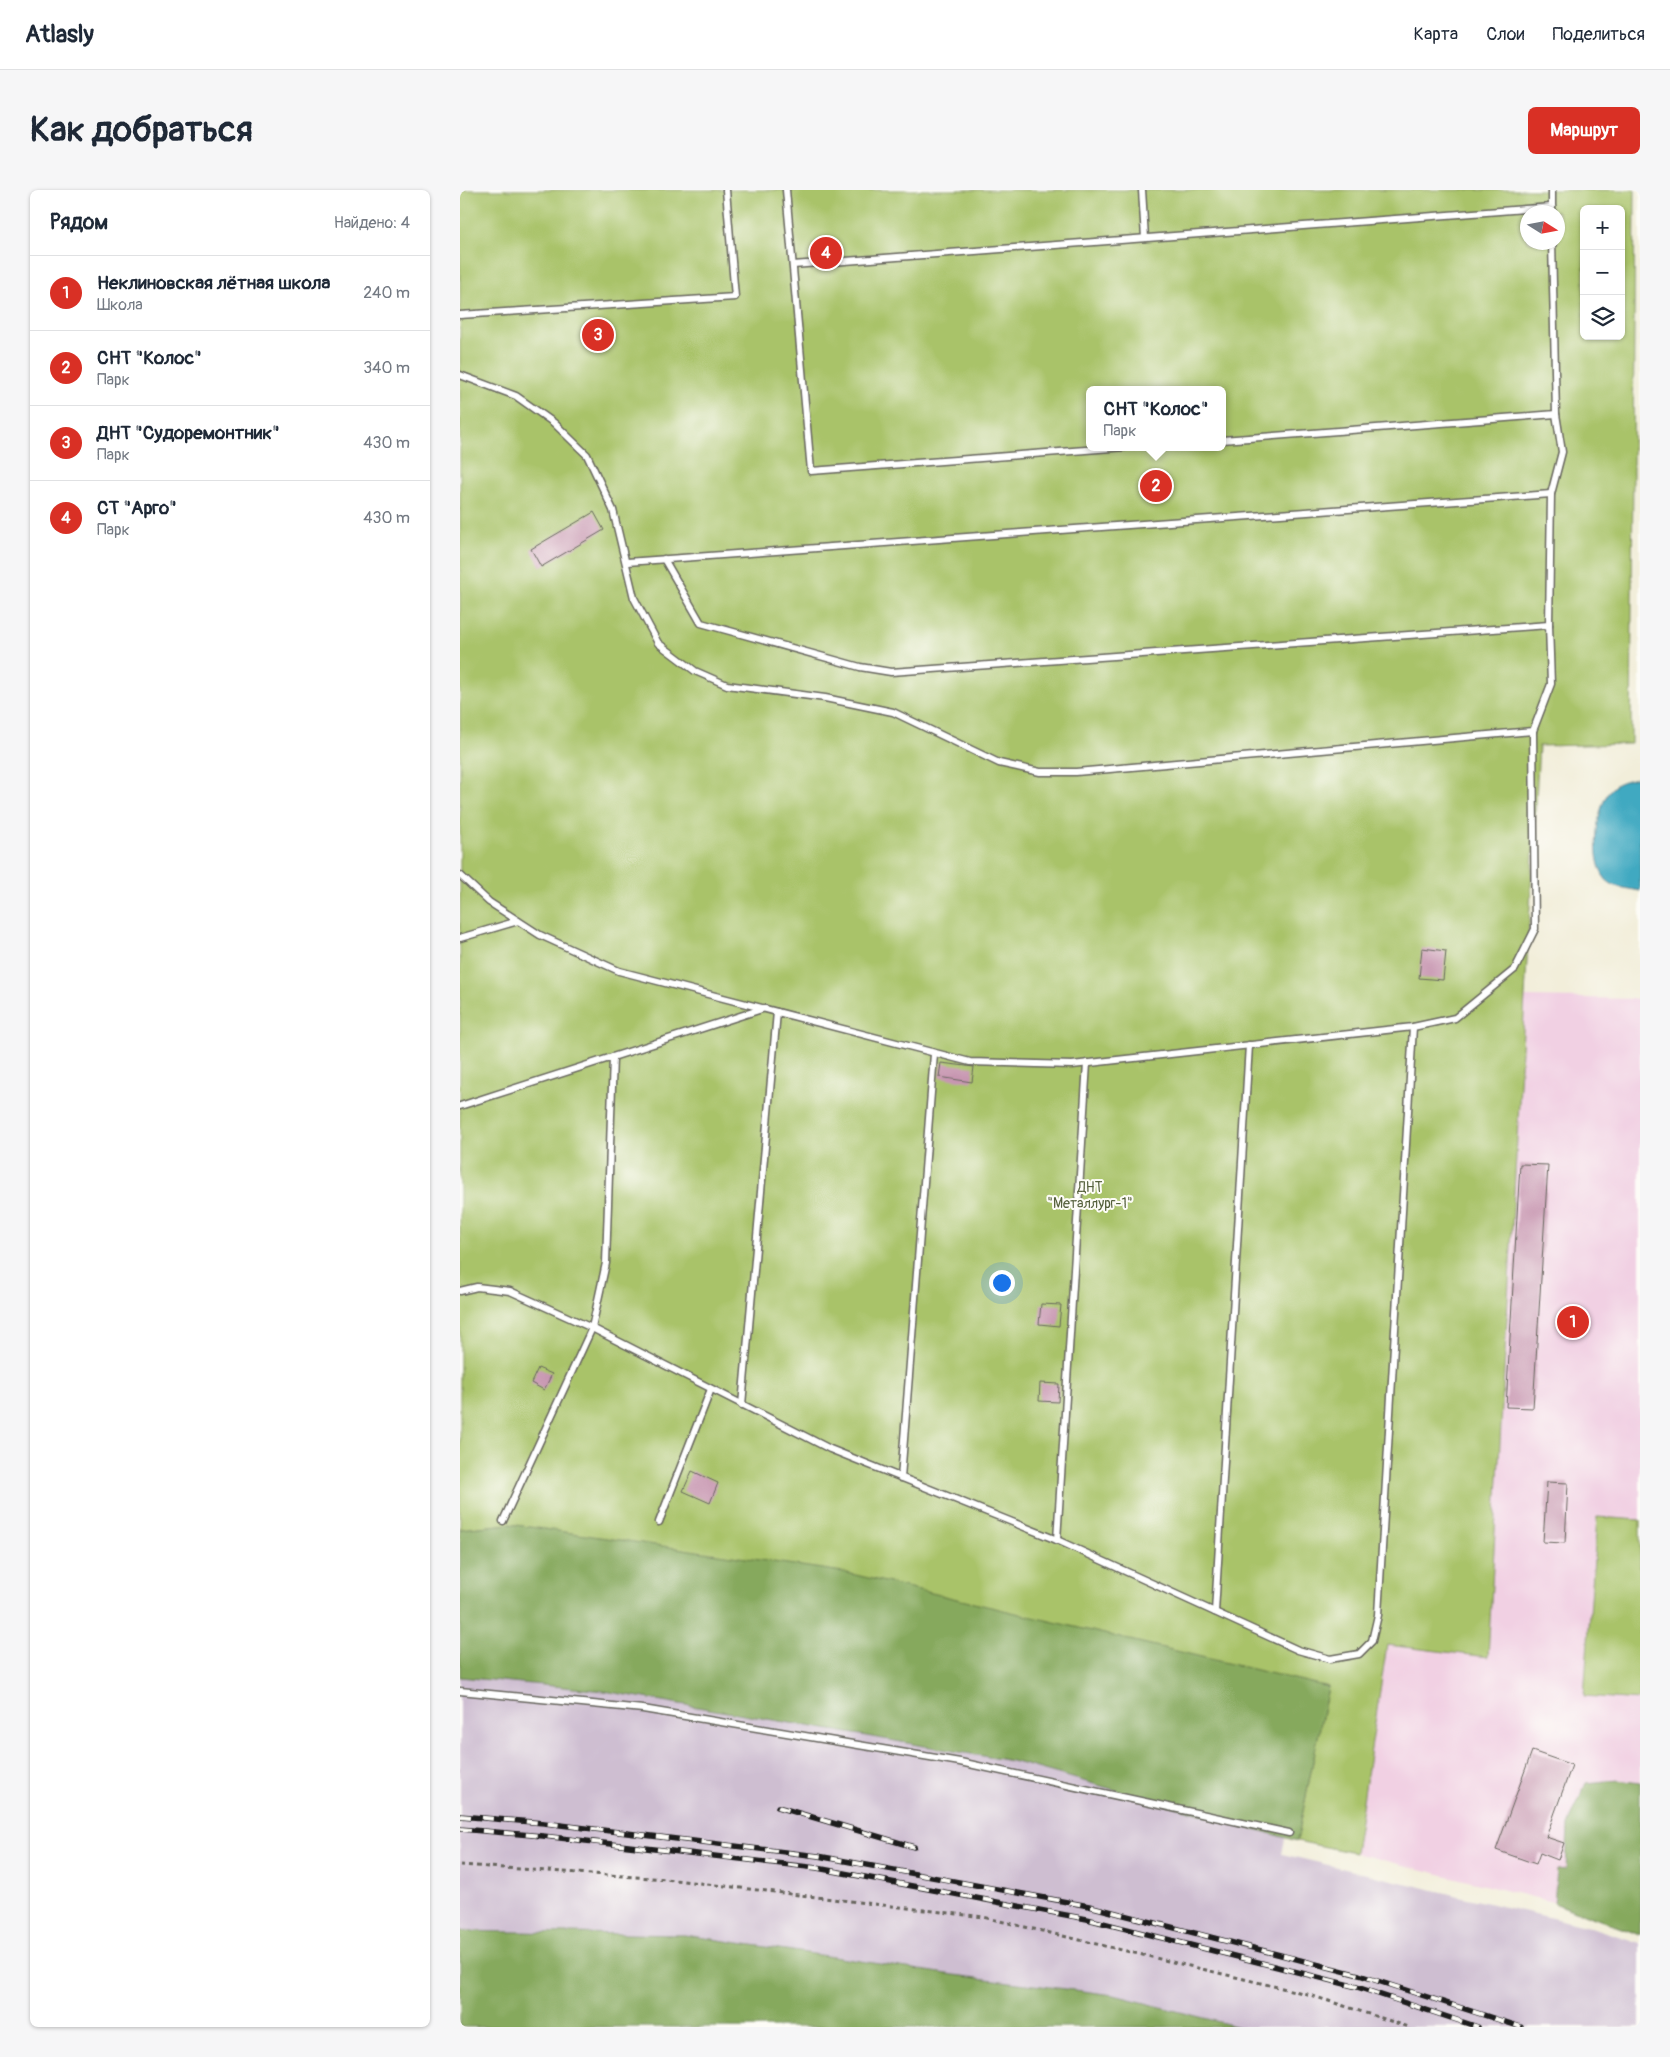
<!DOCTYPE html>
<html lang="ru">
<meta charset="utf-8">
<style>
:root{--surface:#fff;--page:#f6f6f7;--text:#1f2937;--muted:#747a83;--line:#e0e1e3;--accent:#d93025}
body{margin:0;font-family:Pangolin,sans-serif;background:var(--page);color:var(--text)}
.controls{position:absolute;right:15px;top:15px;display:grid;overflow:hidden;border-radius:8px;box-shadow:0 1px 4px #0004}
.controls button{width:45px;height:45px;display:grid;place-items:center;padding:0;border:0;border-bottom:1px solid var(--line);background:var(--surface);color:var(--text);font:25px sans-serif}
.compass{position:absolute;left:1060px;top:15px;width:45px;height:45px;border-radius:50%;background:var(--surface);box-shadow:0 1px 4px #0004;rotate:101deg}
.you{position:absolute;left:541px;top:1092px;width:18px;height:18px;margin:-12px;border:4px solid #fff;border-radius:50%;background:#1a73e8;box-shadow:0 0 0 8px #1a73e833}
.badge{display:grid;place-items:center;width:32px;height:32px;border-radius:50%;background:var(--accent);color:#fff;font-size:16px;font-weight:700}
.pin{position:absolute;translate:-50% -50%;border:2px solid #fff;box-shadow:0 1px 5px #0006}
.popup{position:absolute;left:626px;top:196px;width:140px;height:65px;box-sizing:border-box;display:grid;place-content:center;border-radius:8px;background:var(--surface);filter:drop-shadow(0 1px 4px #0005);font-size:16px;white-space:nowrap;color:var(--muted)}
.popup b{font-size:19px;color:var(--text)}
.popup::after{content:'';position:absolute;left:50%;top:100%;margin-left:-10px;border:10px solid transparent;border-top-color:var(--surface)}
.list{margin:0;padding:0;list-style:none}
h2{display:flex;justify-content:space-between;align-items:center;height:65px;margin:0;padding:0 20px;font-size:21px}
h2 small{font-size:16px;font-weight:400;color:var(--muted)}
.list li{display:grid;grid-template-columns:32px 1fr auto;gap:15px;align-items:center;box-sizing:border-box;height:75px;padding:0 20px;border-top:1px solid var(--line)}
.list b{display:block;font-size:19px;white-space:nowrap}
.list p{margin:0;font-size:16px;white-space:nowrap;color:var(--muted)}
.list em{font-size:16px;font-style:normal;color:var(--muted)}
.icon{flex:none;width:28px;height:28px;fill:none;stroke:currentColor;stroke-width:2;stroke-linecap:round;stroke-linejoin:round}
.map{position:relative;flex:none;width:1180px;height:1837px;overflow:hidden;border-radius:8px}
header{display:flex;align-items:center;gap:30px;box-sizing:border-box;height:70px;padding:0 25px;background:var(--surface);border-bottom:1px solid var(--line)}
header strong{font-size:24px}
nav{display:flex;gap:28px;margin-inline-start:auto;font-size:18px}
.intro{display:flex;align-items:center;justify-content:space-between;box-sizing:border-box;height:120px;padding:0 30px}
h1{margin:0;font-size:35px}
.button{padding:12px 22px;border-radius:8px;background:var(--accent);color:#fff;font-size:18px;font-weight:700}
main{display:flex;gap:30px;padding:0 30px}
aside{flex:1;background:var(--surface);border-radius:8px;box-shadow:0 1px 4px #0004}
.map>svg:first-child{display:block}
</style>
<header>
<strong>Atlasly</strong>
<nav><a>Карта</a><a>Слои</a><a>Поделиться</a></nav>
</header>
<div class="intro"><h1>Как добраться</h1><a class="button">Маршрут</a></div>
<main>
<aside>
<h2>Рядом<small>Найдено: 4</small></h2>
<ul class="list">
<li><span class="badge">1</span><div><b>Неклиновская лётная школа</b><p>Школа</p></div><em>240 m</em></li>
<li><span class="badge">2</span><div><b>СНТ &quot;Колос&quot;</b><p>Парк</p></div><em>340 m</em></li>
<li><span class="badge">3</span><div><b>ДНТ &quot;Судоремонтник&quot;</b><p>Парк</p></div><em>430 m</em></li>
<li><span class="badge">4</span><div><b>СТ &quot;Арго&quot;</b><p>Парк</p></div><em>430 m</em></li>
</ul>
</aside>
<div class="map">
<svg width="1180" height="1837" viewBox="0 0 1180 1837">
<rect width="100%" height="100%" fill="#fdfcf7"/>
<filter id="ink" filterUnits="userSpaceOnUse"><feTurbulence type="fractalNoise" baseFrequency=".02" numOctaves="2"/><feDisplacementMap in="SourceGraphic" scale="10" xChannelSelector="R" yChannelSelector="G"/><feConvolveMatrix kernelMatrix="1 2 1 2 8 2 1 2 1" color-interpolation-filters="sRGB"/></filter>
<filter id="wash" filterUnits="userSpaceOnUse"><feTurbulence type="fractalNoise" baseFrequency=".0096" numOctaves="4" result="noise"/><feDisplacementMap in="SourceGraphic" scale="20" xChannelSelector="R" yChannelSelector="G"/><feGaussianBlur stdDeviation="1.12" result="paint"/><feColorMatrix in="noise" values="0 0 0 0 0 0 0 0 0 0 0 0 0 0 0 0 0 1.4 0 .05"/><feComposite in="paint" operator="in"/></filter>
<g filter="url(#wash)">
<rect width="100%" height="100%" fill="#f2eeda"/>
<polygon fill="#f1d0e3" points="1065,807 1180,809 1180,1734 895,1663 927,1455 1028,1467"/>
<polygon fill="#cebed1" points="0,1362 838,1583 822,1664 1130,1737 1180,1753 1180,1837 0,1837"/>
<g fill="#a9c369" stroke="#627042" fill-rule="evenodd">
<path d="M 0,0 L 1175,0 L 1171,554 L 1079,556 L 1028,1467 L 927,1455 L 895,1663 L 837,1651 L 868,1497 L 50,1334 L 0,1339 ZM 1124,19 L 1161,19 L 1161,146 L 1124,146 ZM 1068,22 L 1098,22 L 1098,52 L 1068,52 ZM 630,200 L 762,200 L 762,257 L 630,257 Z"/>
<polygon points="1137,1327 1180,1330 1180,1510 1124,1506"/>
</g>
<g fill="#86a95d" stroke="#51623c">
<polygon points="49,1334 383,1382 868,1497 837,1651 552,1571 144,1501 0,1487 0,1339"/>
<polygon points="1158,1590 1180,1593 1180,1745 1094,1713 1097,1680 1106,1679 1108,1635 1126,1593"/>
<polygon points="0,1741 225,1745 494,1785 654,1805 779,1837 0,1837"/>
</g>
<path fill="#41a9c1" stroke="#2e626e" d="M 1180,587 L 1180,701 C 1171,699 1157,698 1150,693 C 1128,679 1135,611 1154,596 C 1160,591 1173,589 1180,587 Z"/>
<g id="blocks">
<g fill="#c796b1">
<polygon points="134,322 144,340 81,377 71,359"/>
<polygon points="962,758 986,761 983,790 959,788"/>
<polygon points="481,873 514,877 512,892 479,887"/>
<polygon points="1060,974 1088,975 1073,1218 1046,1217"/>
<polygon points="581,1114 601,1115 599,1136 579,1134"/>
<polygon points="78,1178 92,1184 84,1200 71,1193"/>
<polygon points="580,1193 599,1194 598,1212 579,1211"/>
<polygon points="232,1281 258,1293 250,1313 223,1301"/>
<polygon points="1087,1292 1108,1293 1105,1353 1083,1352"/>
<polygon points="1072,1561 1112,1575 1086,1647 1104,1653 1098,1670 1080,1663 1076,1674 1036,1660"/>
</g>
</g>
</g>
<g filter="url(#ink)">
<use href="#blocks" fill-opacity="0" stroke="#67665e" stroke-width="1"/>
<g fill="none" stroke-linecap="round" stroke-linejoin="round">
<defs>
<g id="lane">
<polyline points="326,0 351,281 665,257"/>
<polyline points="682,0 685,48"/>
<polyline points="1092,22 1092,0"/>
<polyline points="333,75 1092,17"/>
<polyline points="0,125 275,107 266,0"/>
<polyline points="0,185 56,206 94,233 127,265 153,320 174,408 198,453 235,481 267,495 365,508 433,522 539,573 580,582 616,582 1073,541"/>
<polyline points="762,250 1096,224"/>
<polyline points="204,369 241,433 400,477 431,482 1089,435"/>
<polyline points="167,372 1091,304"/>
<polyline points="0,685 29,712 80,745 159,781 510,872 612,875 953,837 995,828 1055,779 1075,739 1073,541 1091,494 1089,435 1091,304 1102,262 1096,224 1092,52"/>
<polyline points="0,748 58,731"/>
<polyline points="0,916 302,819"/>
<polyline points="0,1101 17,1097 50,1101 132,1138 370,1259 597,1350 838,1460 870,1469 899,1464 912,1451 918,1425 953,837"/>
<polyline points="282,1215 317,822"/>
<polyline points="441,1288 474,864"/>
<polyline points="43,1331 132,1138 146,1073 153,867"/>
<polyline points="199,1332 251,1199"/>
<polyline points="597,1350 627,873"/>
<polyline points="755,1422 789,855"/>
<polyline points="0,1501 183,1519 500,1572 829,1643"/>
</g>
</defs>
<use href="#lane" stroke="#67665e" stroke-width="9"/>
<polyline stroke="#67665e" stroke-width="3" stroke-dasharray="4 4" stroke-linecap="butt" points="0,1675 206,1689 523,1727 847,1804 949,1837"/>
<use href="#lane" stroke="#fff" stroke-width="6"/>
<defs>
<g id="rail">
<polyline points="318,1617 454,1657"/>
<polyline points="0,1626 84,1633 358,1666 629,1716 899,1785 1061,1837"/>
<polyline points="0,1639 83,1646 357,1678 627,1729 897,1797 1018,1837"/>
</g>
</defs>
<use href="#rail" stroke="#1c1c1c" stroke-width="5.5"/>
<use href="#rail" stroke="#fdfcf7" stroke-width="4" stroke-dasharray="11" stroke-linecap="butt"/>
</g>
</g>
<g text-anchor="middle" stroke-width="4" stroke-linejoin="round" paint-order="stroke">
<g font-size="14" fill="#545f3b" stroke="#fdfcf7">
<text x="630" y="1002">ДНТ<tspan x="630" dy="16">"Металлург-1"</tspan></text>
</g>
</g>
</svg>
<div class="controls">
<button>+</button>
<button>−</button>
<button><svg class="icon" aria-label="layers" viewBox="0 0 24 24"><path d="M12 4l9 5-9 5-9-5zM3 14l9 5 9-5"/></svg></button>
</div>
<svg class="compass" viewBox="-18 -18 36 36"><path d="M0-13l5 13h-10z" fill="#e53935"/><path d="M0 13l5-13h-10z" fill="#747a83"/></svg>
<div class="you"></div>
<div class="pin badge" style="left:1113px;top:1132px">1</div>
<div class="pin badge" style="left:696px;top:296px">2</div>
<div class="popup"><b>СНТ &quot;Колос&quot;</b>Парк</div>
<div class="pin badge" style="left:138px;top:145px">3</div>
<div class="pin badge" style="left:366px;top:63px">4</div>
</div>
</main>
